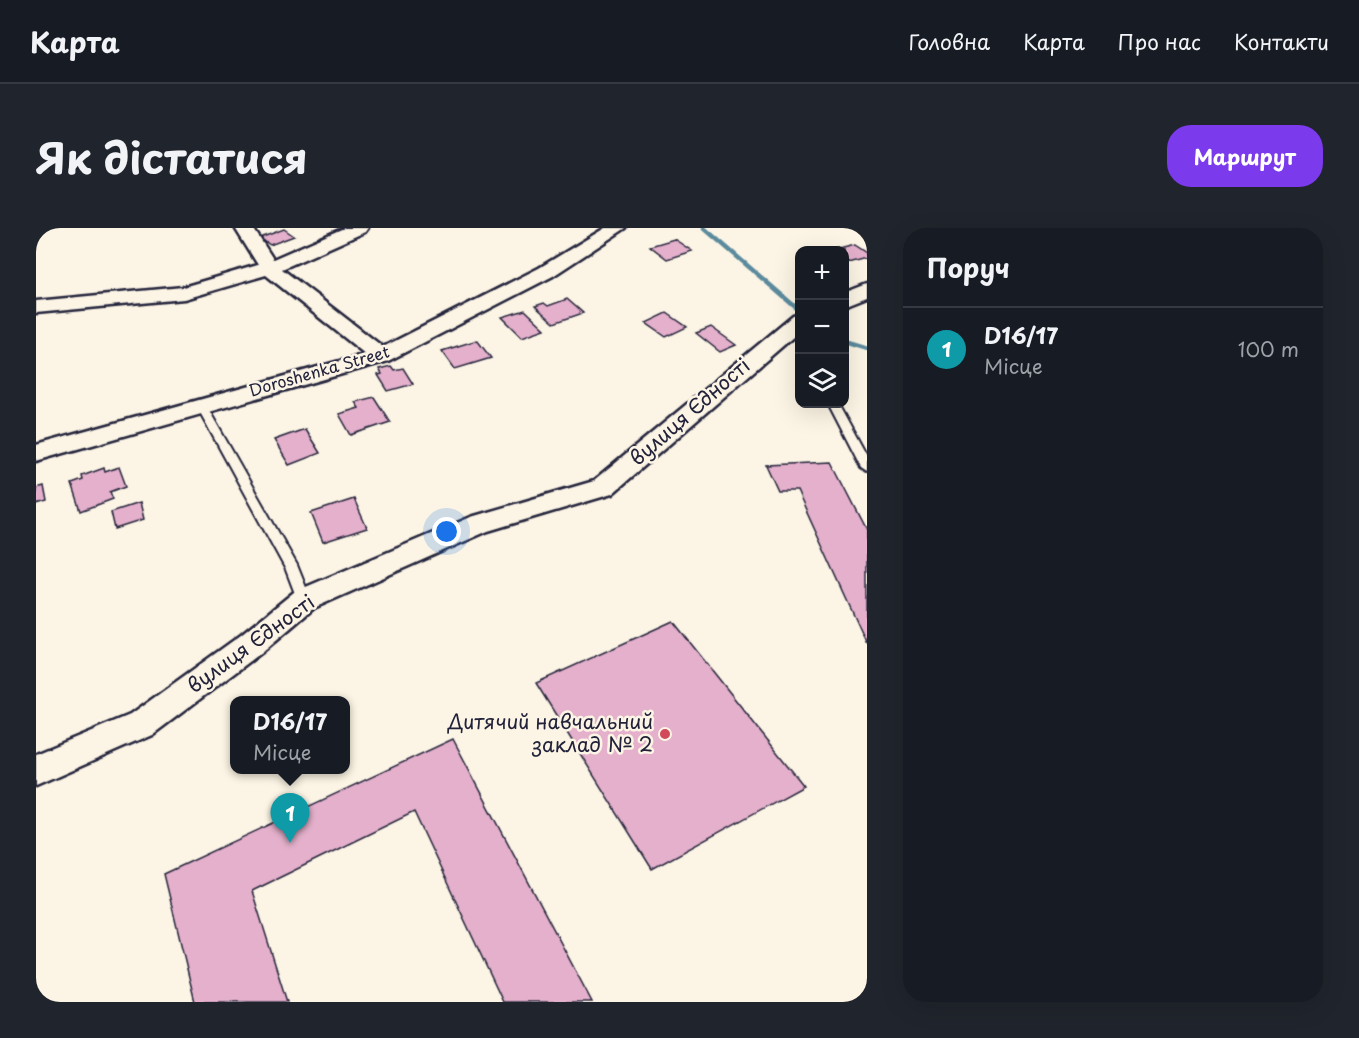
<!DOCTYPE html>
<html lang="uk">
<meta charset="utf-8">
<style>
:root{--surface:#171b24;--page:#20242c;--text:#f1f3f6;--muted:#9ea1a6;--line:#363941;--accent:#7c3aed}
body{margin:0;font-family:"Playpen Sans",sans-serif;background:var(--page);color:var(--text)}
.controls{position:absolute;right:18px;top:18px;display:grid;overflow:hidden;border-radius:12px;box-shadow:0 6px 24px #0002}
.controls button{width:54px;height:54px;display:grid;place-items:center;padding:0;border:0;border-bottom:2px solid var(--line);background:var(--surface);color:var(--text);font:30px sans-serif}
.you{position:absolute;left:411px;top:304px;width:21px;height:21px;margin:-15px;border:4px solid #fff;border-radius:50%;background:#1a73e8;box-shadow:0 0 0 9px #1a73e833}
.badge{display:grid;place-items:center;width:39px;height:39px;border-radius:50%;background:var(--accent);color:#fff;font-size:20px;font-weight:700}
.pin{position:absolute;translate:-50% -50px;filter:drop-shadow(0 2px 3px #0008)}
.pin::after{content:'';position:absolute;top:32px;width:21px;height:18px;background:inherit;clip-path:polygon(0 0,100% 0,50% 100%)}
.popup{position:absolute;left:194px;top:468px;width:120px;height:78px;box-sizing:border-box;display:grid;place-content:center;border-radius:12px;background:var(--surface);filter:drop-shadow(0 2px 4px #0005);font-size:20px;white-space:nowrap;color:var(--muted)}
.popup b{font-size:22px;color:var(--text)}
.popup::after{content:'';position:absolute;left:50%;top:100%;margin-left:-12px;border:12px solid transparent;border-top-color:var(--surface)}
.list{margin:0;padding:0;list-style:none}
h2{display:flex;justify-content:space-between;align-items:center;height:78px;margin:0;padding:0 24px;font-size:26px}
h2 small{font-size:20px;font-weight:400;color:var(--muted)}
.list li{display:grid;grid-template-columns:39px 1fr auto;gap:18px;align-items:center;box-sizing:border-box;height:84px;padding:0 24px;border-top:2px solid var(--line)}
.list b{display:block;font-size:22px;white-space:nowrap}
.list p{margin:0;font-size:20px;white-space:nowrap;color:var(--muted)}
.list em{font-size:20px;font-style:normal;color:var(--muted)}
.icon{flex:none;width:33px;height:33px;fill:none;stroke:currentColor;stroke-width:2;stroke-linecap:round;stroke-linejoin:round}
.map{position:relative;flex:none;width:831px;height:774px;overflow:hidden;border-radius:24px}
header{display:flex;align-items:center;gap:36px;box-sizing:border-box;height:84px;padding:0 30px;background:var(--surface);border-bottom:2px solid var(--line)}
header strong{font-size:28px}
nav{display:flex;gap:33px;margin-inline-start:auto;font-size:21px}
.intro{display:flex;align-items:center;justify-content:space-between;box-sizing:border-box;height:144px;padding:0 36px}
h1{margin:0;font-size:42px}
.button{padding:15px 27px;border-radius:24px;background:var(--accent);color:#fff;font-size:21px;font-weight:700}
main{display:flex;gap:36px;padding:0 36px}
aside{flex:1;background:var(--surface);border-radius:24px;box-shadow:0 6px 24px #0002}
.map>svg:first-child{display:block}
</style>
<header>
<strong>Карта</strong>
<nav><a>Головна</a><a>Карта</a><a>Про нас</a><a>Контакти</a></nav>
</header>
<div class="intro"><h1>Як дістатися</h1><a class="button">Маршрут</a></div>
<main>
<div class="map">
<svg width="831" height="774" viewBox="0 0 831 774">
<rect width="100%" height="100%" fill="#fcf5e5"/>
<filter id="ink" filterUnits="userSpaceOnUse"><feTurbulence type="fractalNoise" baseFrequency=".0167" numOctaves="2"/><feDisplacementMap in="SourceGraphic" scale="12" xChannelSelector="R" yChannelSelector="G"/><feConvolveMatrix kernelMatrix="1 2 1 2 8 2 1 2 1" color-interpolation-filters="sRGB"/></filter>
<g filter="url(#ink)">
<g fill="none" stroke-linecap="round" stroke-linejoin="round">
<g stroke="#5c8a9d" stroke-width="4.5">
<polyline points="668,0 764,83"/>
<polyline points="808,113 831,120"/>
</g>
</g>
<g fill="#e4b0cb" stroke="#22223b" stroke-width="1.5">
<polygon points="248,1 258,8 234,17 224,10"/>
<polygon points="638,11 656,23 631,31 614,18"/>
<polygon points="819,17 831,25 831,30 813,35 808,32 808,22 799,22"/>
<polygon points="531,71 547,85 518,95 499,78 508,75 512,78"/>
<polygon points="489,82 509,101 486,109 466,89"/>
<polygon points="631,85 651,99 630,109 610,95"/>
<polygon points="675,99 700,117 684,124 660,105"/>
<polygon points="441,112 455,130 419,141 406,123"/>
<polygon points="355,138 358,142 367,140 377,156 352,163 342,147 346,146 343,141"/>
<polygon points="338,169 354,194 315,207 303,186 323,180 319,174"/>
<polygon points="269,201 284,225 253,237 238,212"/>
<polygon points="796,234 831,302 831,416 761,263 742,263 730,237"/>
<polygon points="83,239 90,258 74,264 77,271 45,283 36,256 47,252 46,248 68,240 69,244"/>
<polygon points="7,258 10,274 0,277 0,260"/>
<polygon points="318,271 331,300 287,314 275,285"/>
<polygon points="103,275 107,292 79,301 75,284"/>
<polygon points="637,393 768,558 616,641 500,455"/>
<polygon points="417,511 556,774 467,774 378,584 216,663 251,774 159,774 128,646"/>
</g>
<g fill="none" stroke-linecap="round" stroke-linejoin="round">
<defs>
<g id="service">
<polygon points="165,173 170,177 261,337 275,372 273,376 263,376 250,342 160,177"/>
<polygon points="792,176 802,176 831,229 831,244 825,240"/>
</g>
<g id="minor">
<polygon points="199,0 217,0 237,31 308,0 332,0 329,4 246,41 347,119 503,40 569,0 590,0 517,48 352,133 0,233 0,217 329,126 230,47 148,71 0,85 0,73 147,59 222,37"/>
<polygon points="831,56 831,69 808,78 808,65"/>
<polygon points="764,86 764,103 576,266 452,303 278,380 225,425 116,507 0,558 0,526 94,487 205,407 258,364 435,289 558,253 757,88"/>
</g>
</defs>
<use href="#service" stroke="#22223b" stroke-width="4"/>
<use href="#minor" stroke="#22223b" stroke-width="5"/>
<use href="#service" fill="#fcf5e5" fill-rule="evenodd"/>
<use href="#minor" fill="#fcf5e5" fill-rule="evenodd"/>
</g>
</g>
<circle fill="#d1495b" stroke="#fcf5e5" stroke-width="2" cx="629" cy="506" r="6"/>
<g text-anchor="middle" stroke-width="5" stroke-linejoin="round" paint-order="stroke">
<g font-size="16" fill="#22223b" stroke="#fcf5e5">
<text transform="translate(283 143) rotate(-16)" y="6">Doroshenka Street</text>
</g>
<g font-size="20" fill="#22223b" stroke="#fcf5e5">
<text transform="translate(654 184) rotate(-41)" y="7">вулиця Єдності</text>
<text transform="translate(215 416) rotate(-36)" y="7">вулиця Єдності</text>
</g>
<g font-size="20" fill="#22223b" stroke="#fcf5e5" text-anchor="end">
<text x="617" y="501">Дитячий навчальний<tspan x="617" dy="23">заклад № 2</tspan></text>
</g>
</g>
</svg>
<div class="controls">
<button>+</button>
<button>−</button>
<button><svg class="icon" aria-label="layers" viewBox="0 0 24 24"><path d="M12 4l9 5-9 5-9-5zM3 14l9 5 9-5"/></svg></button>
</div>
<div class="you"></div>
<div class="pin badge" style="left:254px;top:615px;background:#0f9aa8">1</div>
<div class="popup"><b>D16/17</b>Місце</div>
</div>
<aside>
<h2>Поруч<small></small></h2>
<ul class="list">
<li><span class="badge" style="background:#0f9aa8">1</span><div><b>D16/17</b><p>Місце</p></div><em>100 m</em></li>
</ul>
</aside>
</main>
